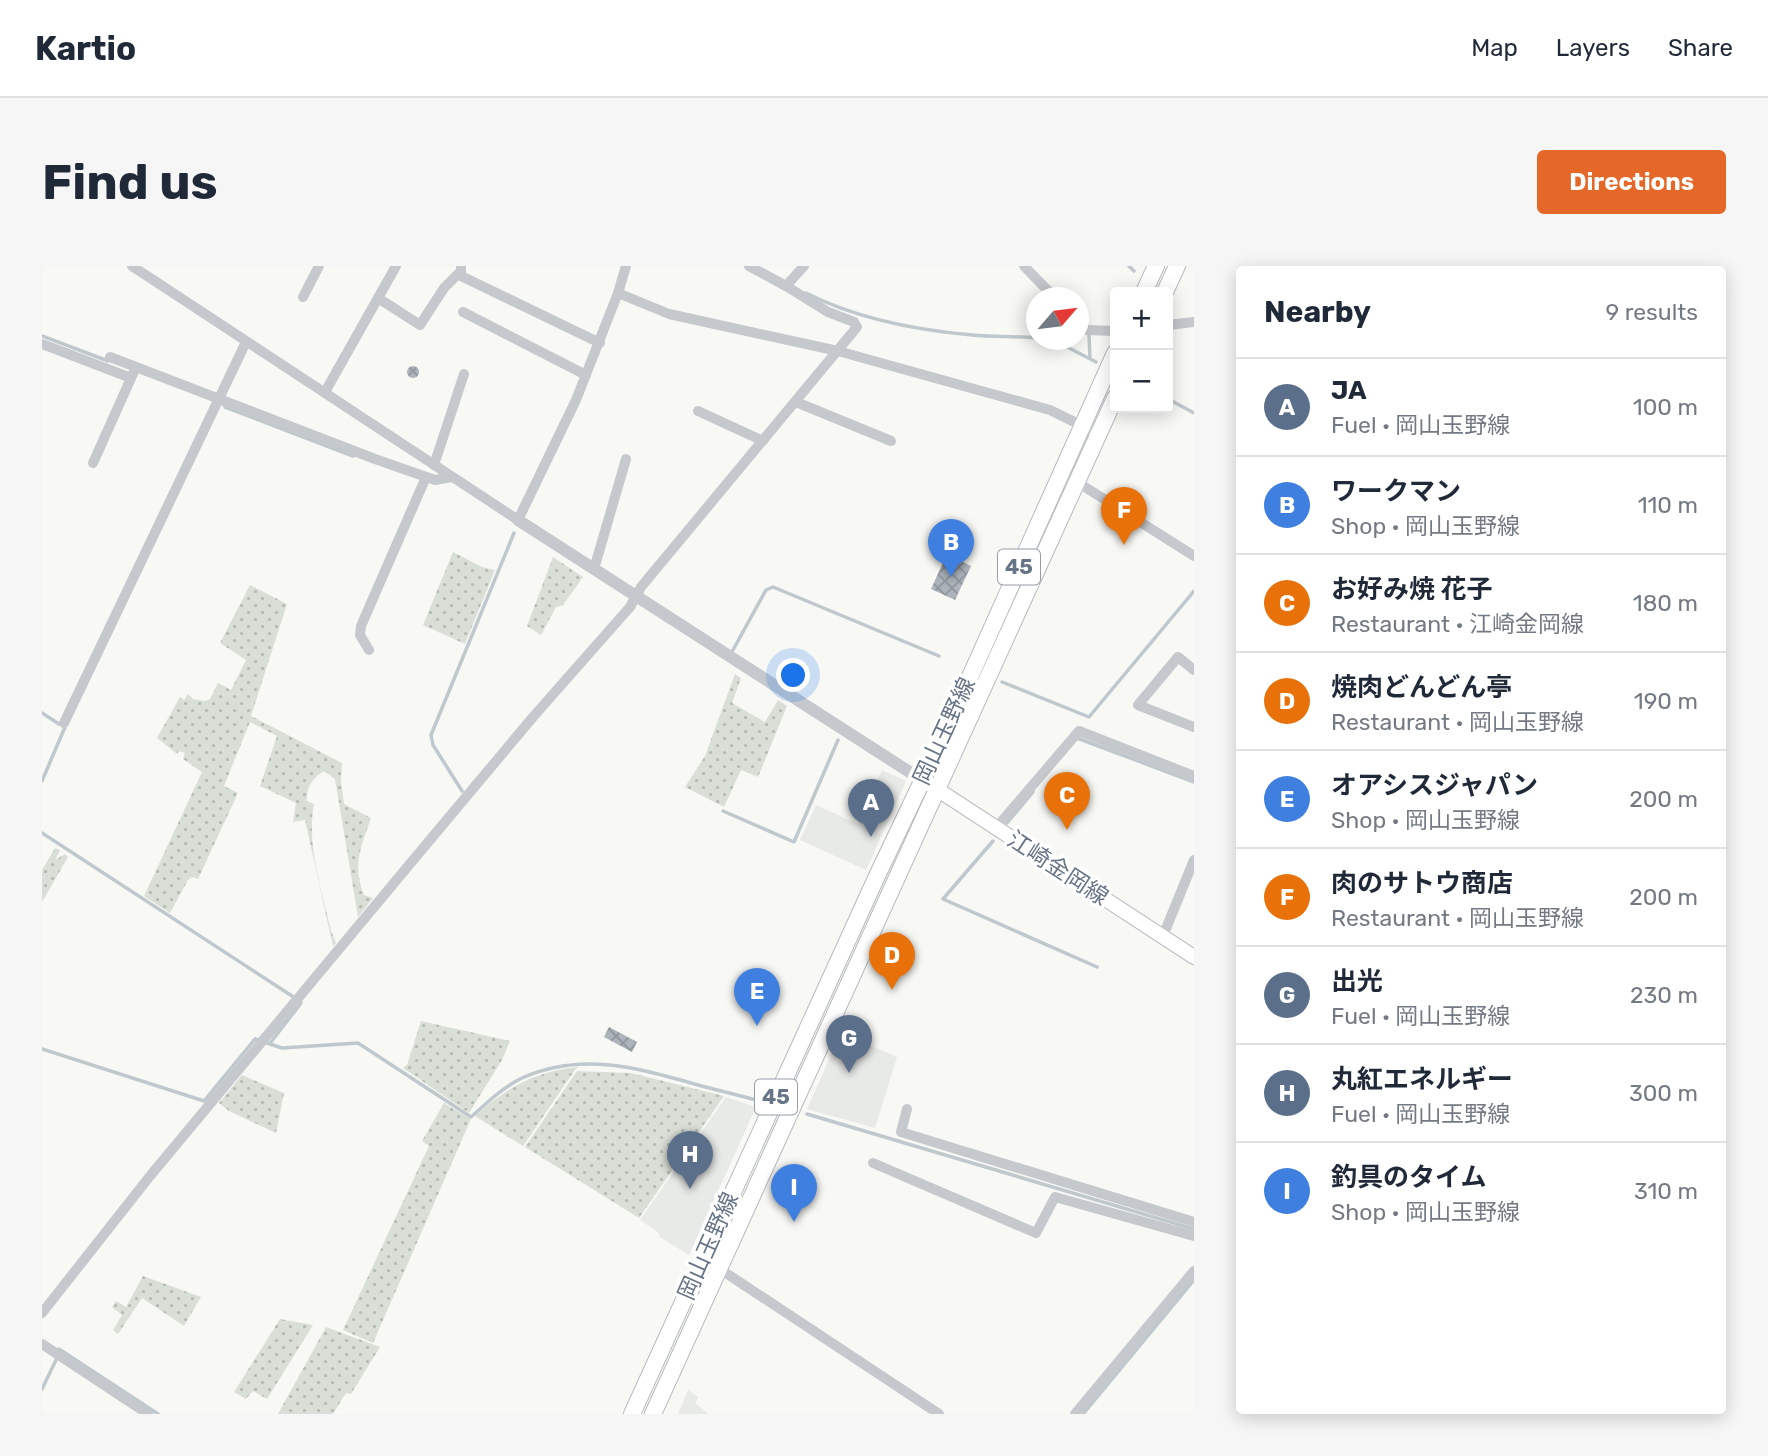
<!DOCTYPE html>
<meta charset="utf-8">
<style>
:root{--surface:#fff;--page:#f6f6f7;--text:#1f2937;--muted:#747a83;--line:#e0e1e3;--accent:#e56828}
body{margin:0;font-family:Rubik,"Noto Sans JP",sans-serif;background:var(--page);color:var(--text)}
.controls{position:absolute;right:21px;top:21px;display:grid;overflow:hidden;border-radius:7px;box-shadow:0 4px 18px #0003}
.controls button{width:63px;height:63px;display:grid;place-items:center;padding:0;border:0;border-bottom:2px solid var(--line);background:var(--surface);color:var(--text);font:35px sans-serif}
.compass{position:absolute;left:984px;top:21px;width:63px;height:63px;border-radius:50%;background:var(--surface);box-shadow:0 4px 18px #0003;rotate:62deg}
.you{position:absolute;left:752px;top:410px;width:24px;height:24px;margin:-18px;border:5px solid #fff;border-radius:50%;background:#1a73e8;box-shadow:0 0 0 10px #1a73e833}
.badge{display:grid;place-items:center;width:46px;height:46px;border-radius:50%;background:var(--accent);color:#fff;font-size:23px;font-weight:700}
.pin{position:absolute;translate:-50% -58px;filter:drop-shadow(0 2px 4px #0008)}
.pin::after{content:'';position:absolute;top:37px;width:24px;height:21px;background:inherit;clip-path:polygon(0 0,100% 0,50% 100%)}
.list{margin:0;padding:0;list-style:none}
h2{display:flex;justify-content:space-between;align-items:center;height:91px;margin:0;padding:0 28px;font-size:30px}
h2 small{font-size:23px;font-weight:400;color:var(--muted)}
.list li{display:grid;grid-template-columns:46px 1fr auto;gap:21px;align-items:center;box-sizing:border-box;height:98px;padding:0 28px;border-top:2px solid var(--line)}
.list b{display:block;font-size:26px;white-space:nowrap}
.list p{margin:0;font-size:23px;white-space:nowrap;color:var(--muted)}
.list em{font-size:23px;font-style:normal;color:var(--muted)}
.map{position:relative;flex:none;width:1152px;height:1148px;overflow:hidden;border-radius:7px}
header{display:flex;align-items:center;gap:42px;box-sizing:border-box;height:98px;padding:0 35px;background:var(--surface);border-bottom:2px solid var(--line)}
header strong{font-size:33px}
nav{display:flex;gap:38px;margin-inline-start:auto;font-size:24px}
.intro{display:flex;align-items:center;justify-content:space-between;box-sizing:border-box;height:168px;padding:0 42px}
h1{margin:0;font-size:49px}
.button{padding:18px 32px;border-radius:7px;background:var(--accent);color:#fff;font-size:24px;font-weight:700}
main{display:flex;gap:42px;padding:0 42px}
aside{flex:1;background:var(--surface);border-radius:7px;box-shadow:0 4px 18px #0003}
.map>svg:first-child{display:block}
</style>
<header>
<strong>Kartio</strong>
<nav><a>Map</a><a>Layers</a><a>Share</a></nav>
</header>
<div class="intro"><h1>Find us</h1><a class="button">Directions</a></div>
<main>
<div class="map">
<svg width="1152" height="1148" viewBox="0 0 1152 1148">
<defs>
<pattern id="grass-dots" width="8" height="8" patternUnits="userSpaceOnUse" patternTransform="scale(1.75)"><rect width="8" height="8" fill="#d9dfd6"/><path d="M2 2h.1M6 6h.1" fill="none" stroke="#b4b9b3" stroke-width="1.8" stroke-linecap="round"/></pattern>
<pattern id="building-cross-hatch" width="8" height="8" patternUnits="userSpaceOnUse" patternTransform="scale(1.75)"><rect width="8" height="8" fill="#acb3ba"/><path d="M0 0l8 8M0 8l8-8" fill="none" stroke="#90969d"/></pattern>
</defs>
<rect width="100%" height="100%" fill="#f8f8f5"/>
<g fill="#e8eae8">
<polygon points="840,504 864,515 824,604 758,574 774,539 816,558"/>
<polygon points="799,767 855,791 833,862 765,843"/>
<polygon points="684,831 714,841 647,989 618,971 616,966 598,954"/>
<polygon points="646,1124 656,1131 653,1137 667,1148 636,1148"/>
</g>
<g fill="url(#grass-dots)">
<polygon points="411,286 440,301 453,304 423,378 381,359"/>
<polygon points="511,291 541,311 521,339 514,341 499,369 485,360"/>
<path d="M 208,319 L 245,338 L 209,450 L 300,497 L 299,515 L 302,538 L 329,552 C 319,581 310,599 322,629 L 331,632 L 316,651 L 293,513 L 282,505 C 270,512 264,522 265,535 L 272,538 C 264,580 280,624 289,665 L 294,677 L 291,680 L 263,554 L 251,556 L 254,537 L 218,520 L 235,470 L 208,456 L 182,520 L 196,527 L 156,613 L 150,611 L 146,614 L 128,647 L 102,630 L 160,506 L 141,493 L 143,487 L 137,485 L 135,488 L 115,472 L 138,431 L 142,434 L 146,428 L 151,433 L 163,435 L 168,433 L 176,417 L 189,424 L 204,394 L 178,377 Z"/>
<polygon points="693,408 699,412 690,437 723,456 736,434 745,440 716,511 699,504 682,541 643,521 663,490"/>
<polygon points="13,582 18,584 14,592 15,593 23,588 26,591 0,636 0,604"/>
<polygon points="379,755 468,775 460,794 427,847 361,802 365,799"/>
<path d="M 535,801 L 481,880 L 433,850 C 466,821 492,806 535,801 Z"/>
<polygon points="535,805 589,807 682,830 597,952 483,881"/>
<polygon points="200,809 242,827 234,867 187,845 177,837"/>
<polygon points="402,837 429,853 331,1077 301,1064 387,880 380,875"/>
<polygon points="101,1010 159,1031 142,1060 100,1032 76,1068 71,1064 80,1049 70,1041 74,1035 84,1041"/>
<polygon points="238,1053 271,1059 225,1133 211,1125 204,1133 192,1126"/>
<polygon points="284,1061 338,1081 309,1128 304,1127 291,1148 236,1148"/>
</g>
<g fill="none" stroke-linecap="round" stroke-linejoin="round">
<g stroke="#bec8cd" stroke-width="3.5">
<polyline points="1087,0 1092,5"/>
<path d="M 764,27 C 815,53 873,64 930,69 C 951,71 973,70 995,72"/>
<polyline points="0,70 66,95"/>
<polyline points="1047,70 1048,92"/>
<polyline points="1003,74 1025,81 1054,96"/>
<polyline points="1126,133 1152,147"/>
<polyline points="183,141 311,190"/>
<polyline points="691,384 724,324 731,321 897,390"/>
<polyline points="960,416 1047,451 1152,325"/>
<polyline points="0,447 17,458"/>
<polyline points="1035,472 1152,516"/>
<polyline points="0,515 23,461"/>
<polyline points="420,525 391,479 389,469 472,267"/>
<polyline points="681,545 752,576 796,474"/>
<polyline points="965,557 991,526"/>
<polyline points="0,567 250,730"/>
<polyline points="951,575 901,633 1055,701"/>
<polyline points="229,776 259,737"/>
<path d="M 0,783 L 162,835 L 213,773 L 240,782 L 316,777 L 429,851 C 445,837 461,821 480,812 C 538,786 592,801 649,817 C 672,824 695,828 717,835"/>
<polyline points="765,848 1152,963"/>
<polyline points="17,1083 116,1148"/>
<polyline points="0,1123 15,1092"/>
<polyline points="1041,1148 1152,1014"/>
</g>
</g>
<g fill="url(#building-cross-hatch)">
<circle cx="371" cy="106" r="6"/>
<polygon points="905,288 929,300 913,334 889,323"/>
<polygon points="567,761 595,776 590,786 562,771"/>
</g>
<g fill="none" stroke-linecap="round" stroke-linejoin="round">
<defs>
<polyline id="secondary" points="887,518 1152,691"/>
<g id="primary">
<polyline points="1102,26 1114,0"/>
<polyline points="1123,26 1135,0"/>
<polyline points="590,1148 835,610 902,469 1073,87"/>
<polyline points="611,1148 1073,132"/>
</g>
</defs>
<use href="#secondary" stroke="#b8bcc1" stroke-width="16"/>
<use href="#primary" stroke="#b6babe" stroke-width="18"/>
<g stroke="#c5c8cc" stroke-width="10">
<polyline points="90,0 476,254 534,134 576,27 627,48 796,85 1008,144 1057,168"/>
<polyline points="419,0 419,10 558,77"/>
<polyline points="707,0 744,20"/>
<polyline points="982,0 1013,32"/>
<polyline points="576,27 584,0"/>
<polyline points="261,31 277,0"/>
<polyline points="336,32 378,59 402,22 419,5"/>
<polyline points="421,46 544,109"/>
<polyline points="1036,56 1045,64 1073,65"/>
<polyline points="1126,59 1152,56"/>
<polyline points="0,78 89,112"/>
<polyline points="68,91 333,193 393,214 410,211"/>
<polyline points="283,126 354,0"/>
<polyline points="754,136 849,175"/>
<polyline points="656,145 721,175"/>
<polyline points="51,197 94,101"/>
<polyline points="392,199 422,108"/>
<polyline points="1035,216 1152,290"/>
<polyline points="552,303 584,193"/>
<polyline points="327,384 318,369 319,360 384,211"/>
<polyline points="1152,404 1136,391 1096,439 1152,461"/>
<polyline points="22,457 204,76"/>
<polyline points="954,562 1037,465 1152,510"/>
<polyline points="1121,670 1152,594"/>
<polyline points="865,843 859,866 1152,956"/>
<polyline points="831,897 994,967 1013,931 1152,970"/>
<polyline points="660,994 687,1009 897,1148"/>
<polyline points="0,1047 108,910 372,593 491,451 588,341 599,321 815,61 812,56 786,46 744,20 762,0"/>
<polyline points="0,1078 106,1148"/>
<polyline points="1033,1148 1152,1005"/>
</g>
<polyline stroke="#c5c8cc" stroke-width="12" points="476,254 880,514"/>
<use href="#secondary" stroke="#fff" stroke-width="14"/>
<use href="#primary" stroke="#fff" stroke-width="16"/>
</g>
<g text-anchor="middle" stroke-width="7" stroke-linejoin="round" paint-order="stroke">
<g fill="#fff" stroke="#959eaa" stroke-width="2">
<rect x="956" y="283.5" width="42" height="35" rx="5"/>
<rect x="713" y="813.5" width="42" height="35" rx="5"/>
</g>
<g font-size="21" font-weight="bold" fill="#677586">
<text x="977" y="308">45</text>
<text x="734" y="838">45</text>
</g>
<g font-size="23" fill="#677586" stroke="#fff">
<text transform="translate(902 465) rotate(-65)" y="8">岡山玉野線</text>
<text transform="translate(1016 602) rotate(33)" y="8">江崎金岡線</text>
<text transform="translate(666 980) rotate(-66)" y="8">岡山玉野線</text>
</g>
</g>
</svg>
<div class="controls">
<button>+</button>
<button>−</button>
</div>
<svg class="compass" viewBox="-18 -18 36 36"><path d="M0-13l5 13h-10z" fill="#e53935"/><path d="M0 13l5-13h-10z" fill="#747a83"/></svg>
<div class="you"></div>
<div class="pin badge" style="left:829px;top:571px;background:#5c6f8a">A</div>
<div class="pin badge" style="left:909px;top:311px;background:#3f7fe0">B</div>
<div class="pin badge" style="left:1025px;top:564px;background:#e8710a">C</div>
<div class="pin badge" style="left:850px;top:724px;background:#e8710a">D</div>
<div class="pin badge" style="left:715px;top:760px;background:#3f7fe0">E</div>
<div class="pin badge" style="left:1082px;top:279px;background:#e8710a">F</div>
<div class="pin badge" style="left:807px;top:807px;background:#5c6f8a">G</div>
<div class="pin badge" style="left:648px;top:923px;background:#5c6f8a">H</div>
<div class="pin badge" style="left:752px;top:956px;background:#3f7fe0">I</div>
</div>
<aside>
<h2>Nearby<small>9 results</small></h2>
<ul class="list">
<li><span class="badge" style="background:#5c6f8a">A</span><div><b>JA</b><p>Fuel · 岡山玉野線</p></div><em>100 m</em></li>
<li><span class="badge" style="background:#3f7fe0">B</span><div><b>ワークマン</b><p>Shop · 岡山玉野線</p></div><em>110 m</em></li>
<li><span class="badge" style="background:#e8710a">C</span><div><b>お好み焼 花子</b><p>Restaurant · 江崎金岡線</p></div><em>180 m</em></li>
<li><span class="badge" style="background:#e8710a">D</span><div><b>焼肉どんどん亭</b><p>Restaurant · 岡山玉野線</p></div><em>190 m</em></li>
<li><span class="badge" style="background:#3f7fe0">E</span><div><b>オアシスジャパン</b><p>Shop · 岡山玉野線</p></div><em>200 m</em></li>
<li><span class="badge" style="background:#e8710a">F</span><div><b>肉のサトウ商店</b><p>Restaurant · 岡山玉野線</p></div><em>200 m</em></li>
<li><span class="badge" style="background:#5c6f8a">G</span><div><b>出光</b><p>Fuel · 岡山玉野線</p></div><em>230 m</em></li>
<li><span class="badge" style="background:#5c6f8a">H</span><div><b>丸紅エネルギー</b><p>Fuel · 岡山玉野線</p></div><em>300 m</em></li>
<li><span class="badge" style="background:#3f7fe0">I</span><div><b>釣具のタイム</b><p>Shop · 岡山玉野線</p></div><em>310 m</em></li>
</ul>
</aside>
</main>
